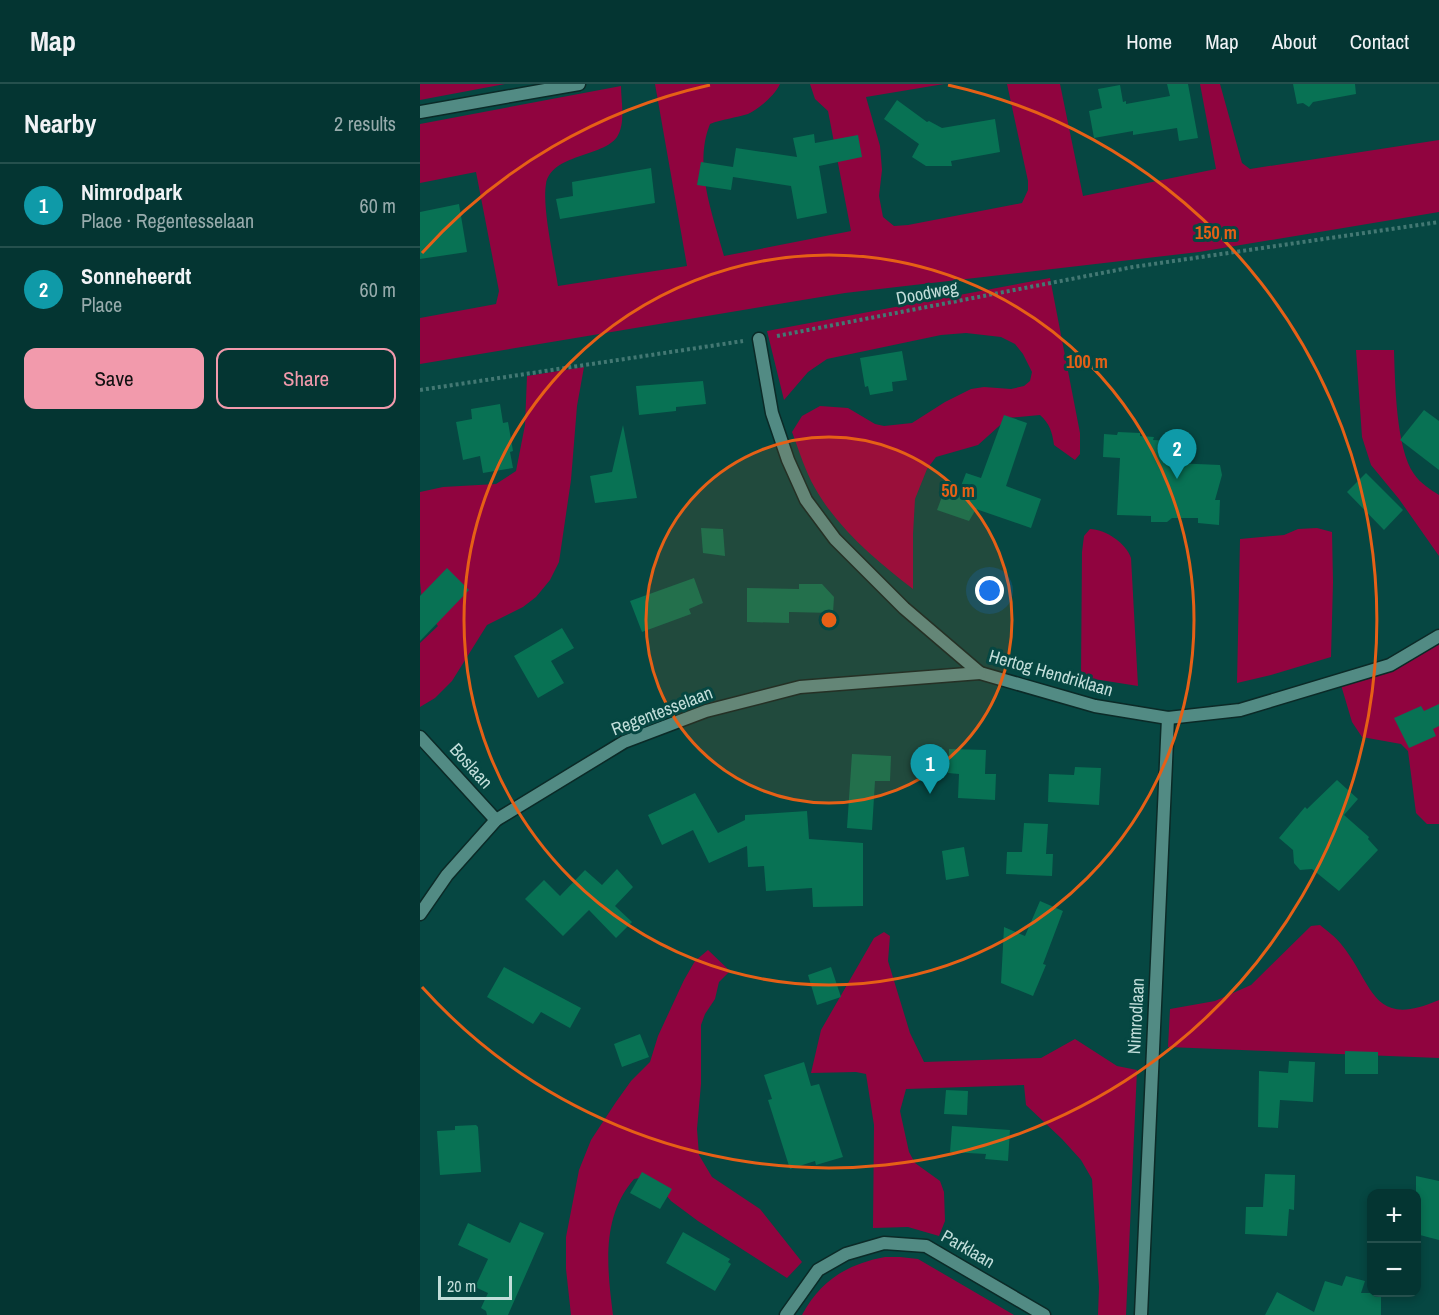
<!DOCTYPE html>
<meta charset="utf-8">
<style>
:root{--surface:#043532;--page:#0d3d3a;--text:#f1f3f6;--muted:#97abac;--line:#25504d;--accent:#f29aac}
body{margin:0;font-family:"Archivo Narrow",sans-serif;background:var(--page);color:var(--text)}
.controls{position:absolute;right:18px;bottom:18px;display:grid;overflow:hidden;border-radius:12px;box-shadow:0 3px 9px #0003}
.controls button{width:54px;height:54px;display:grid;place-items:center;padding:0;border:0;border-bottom:2px solid var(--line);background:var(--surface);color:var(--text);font:30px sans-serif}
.scale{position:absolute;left:18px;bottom:15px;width:74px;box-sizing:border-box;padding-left:6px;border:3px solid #c2deda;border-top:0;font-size:16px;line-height:21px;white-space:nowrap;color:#c2deda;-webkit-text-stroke:4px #064742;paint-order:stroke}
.you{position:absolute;left:570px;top:507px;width:21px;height:21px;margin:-15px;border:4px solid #fff;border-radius:50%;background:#1a73e8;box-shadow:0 0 0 9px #1a73e833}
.badge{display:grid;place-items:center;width:39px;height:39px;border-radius:50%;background:var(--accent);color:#fff;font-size:20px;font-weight:700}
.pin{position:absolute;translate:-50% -50px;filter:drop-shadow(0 2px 3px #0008)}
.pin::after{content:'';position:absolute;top:32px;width:21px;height:18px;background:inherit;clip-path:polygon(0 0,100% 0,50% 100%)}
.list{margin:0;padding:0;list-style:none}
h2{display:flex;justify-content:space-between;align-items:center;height:78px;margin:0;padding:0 24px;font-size:26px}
h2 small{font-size:20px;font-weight:400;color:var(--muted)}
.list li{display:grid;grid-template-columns:39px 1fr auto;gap:18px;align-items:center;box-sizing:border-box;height:84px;padding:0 24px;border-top:2px solid var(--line)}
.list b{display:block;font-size:22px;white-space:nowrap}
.list p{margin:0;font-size:20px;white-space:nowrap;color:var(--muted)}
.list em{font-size:20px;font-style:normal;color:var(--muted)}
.actions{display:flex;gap:12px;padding:18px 24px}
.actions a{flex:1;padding:14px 0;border:2px solid var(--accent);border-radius:12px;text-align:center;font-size:21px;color:var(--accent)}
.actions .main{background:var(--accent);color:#111}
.map{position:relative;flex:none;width:1019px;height:1231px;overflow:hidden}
header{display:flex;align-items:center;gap:36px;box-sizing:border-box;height:84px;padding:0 30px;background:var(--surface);border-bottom:2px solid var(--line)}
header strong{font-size:28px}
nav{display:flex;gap:33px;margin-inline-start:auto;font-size:21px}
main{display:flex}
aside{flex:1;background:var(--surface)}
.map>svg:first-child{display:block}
</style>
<header>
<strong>Map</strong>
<nav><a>Home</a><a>Map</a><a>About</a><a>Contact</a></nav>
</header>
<main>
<aside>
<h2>Nearby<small>2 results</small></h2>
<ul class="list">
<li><span class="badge" style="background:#0f9aa8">1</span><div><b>Nimrodpark</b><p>Place · Regentesselaan</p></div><em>60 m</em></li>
<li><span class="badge" style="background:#0f9aa8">2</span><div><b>Sonneheerdt</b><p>Place</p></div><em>60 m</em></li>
</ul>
<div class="actions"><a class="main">Save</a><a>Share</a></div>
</aside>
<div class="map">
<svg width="1019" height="1231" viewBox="0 0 1019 1231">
<rect width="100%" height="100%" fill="#064742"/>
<g fill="#90043f">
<polygon points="0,0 85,0 0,16"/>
<path d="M 235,0 L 360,0 C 355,11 339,25 328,30 C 316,34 302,35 290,40 C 273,82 293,131 304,172 L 431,147 L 408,27 L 395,15 L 390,0 L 524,0 L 446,13 L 460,62 L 462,86 L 459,112 L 463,133 L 474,142 L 488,141 L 602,119 L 608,106 L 608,97 L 587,0 L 640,0 L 663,112 L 796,85 L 780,0 L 800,0 L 822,79 L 830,85 L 1019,56 L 1019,128 L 779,168 L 425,209 L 0,280 L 0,234 L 76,220 L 79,207 L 56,88 L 0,99 L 0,40 L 201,2 C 201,17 206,39 197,53 C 183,73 131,70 126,100 C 122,124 134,176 138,202 L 267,182 Z"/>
<path d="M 630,194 L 660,349 L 660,370 L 655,376 L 634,361 C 632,348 630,340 620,331 L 588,334 L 558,361 L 516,373 L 507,385 L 495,415 L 493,450 L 493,505 C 457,477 418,445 395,404 C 385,387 379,366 372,348 L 382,332 L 400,322 L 428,324 L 455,340 L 464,342 L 492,339 L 525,318 L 551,305 L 564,303 L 591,305 L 604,302 L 610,297 L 612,288 L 603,270 L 595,260 L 581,253 L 546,249 L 521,251 L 407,275 L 388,288 L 364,316 L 347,247 Z"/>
<path d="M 936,266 L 974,266 C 975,298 976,365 994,390 C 1000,399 1011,406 1019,411 L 1019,472 L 979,415 L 951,381 L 942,353 Z"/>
<polygon points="164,283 157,322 151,396 139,478 130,496 116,513 103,523 67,541 32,597 15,614 0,623 0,559 18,542 3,525 0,498 0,408 23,403 76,400 96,387 105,341 107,292"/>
<polygon points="897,444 912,448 913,498 911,573 851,591 817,599 820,455 864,451 878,445"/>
<path d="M 670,445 C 685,445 706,459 711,474 L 718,602 L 661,593 L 662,468 L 664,452 Z"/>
<polygon points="1019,558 1019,740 1007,740 996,729 988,667 981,660 942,653 932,638 921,601"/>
<path d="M 900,841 C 907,847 916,853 921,860 C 954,900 951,946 1019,916 L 1019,974 L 748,963 L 750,925 L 795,917 L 831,901 L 891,842 Z"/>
<polygon points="464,848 470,852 468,877 490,949 504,978 621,974 655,955 697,982 717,986 706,1231 678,1231 679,1203 672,1095 661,1076 642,1055 606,1021 604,1001 486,1005 480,1027 489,1068 495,1079 520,1097 524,1108 525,1137 519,1152 488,1143 453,1144 454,1041 446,990 436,988 391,989 401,946 454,854"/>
<path d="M 288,866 L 310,887 L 299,898 L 295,915 L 285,930 L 281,941 L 281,1000 L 277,1045 L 279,1071 L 292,1093 L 340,1125 L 382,1178 L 367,1194 L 278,1137 L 251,1117 L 234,1097 L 225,1093 L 214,1095 C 181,1133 187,1184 193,1231 L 151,1231 L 146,1185 L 146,1153 L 159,1086 L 171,1056 L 196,1018 L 211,997 L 230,978 L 238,952 L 264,896 L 275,877 Z"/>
<path d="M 465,1173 L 480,1173 L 498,1175 L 594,1231 L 382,1231 C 400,1197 427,1180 465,1173 Z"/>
</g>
<g fill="#087254">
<polygon points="747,0 768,0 778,54 759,57 757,44 713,51 713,47 674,54 669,27 682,24 678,5 700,1 703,18 706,17 706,20 750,12"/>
<polygon points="873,0 935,0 936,10 893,18 889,23 883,19 877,20"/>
<polygon points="477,16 507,38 509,37 522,44 575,35 580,68 531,77 532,82 506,82 492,73 499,60 464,35"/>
<polygon points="394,50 395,59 438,51 442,73 399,82 407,129 377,135 371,102 313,93 311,106 277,101 281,78 313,83 316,64 377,73 373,54"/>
<polygon points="231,84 235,119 140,135 136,115 153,112 152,98"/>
<polygon points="39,120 47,168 0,175 0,128"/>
<polygon points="482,267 487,296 472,298 473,307 450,311 448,302 445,303 440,274"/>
<polygon points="283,297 286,320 256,323 256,327 219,331 216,302"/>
<polygon points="80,320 83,339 88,338 93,367 90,368 93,384 63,389 60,372 43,376 36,338 52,335 51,325"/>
<polygon points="1004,326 1019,337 1019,386 980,356"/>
<polygon points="584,331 607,339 586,402 621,415 611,444 556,425 549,437 517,426 526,402 539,407 546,389 561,394"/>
<polygon points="203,341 217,414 175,419 170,392 192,388"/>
<polygon points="698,348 720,349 720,352 734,353 733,356 755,357 754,379 800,381 802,391 795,416 800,416 799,441 778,439 778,434 752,434 747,438 731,438 731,432 697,431 700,374 683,373 684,350 697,351"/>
<polygon points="946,389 983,426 964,446 927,408"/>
<polygon points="281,444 303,445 305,472 283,469"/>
<polygon points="27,484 49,506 0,557 0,512"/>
<polygon points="274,494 283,519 269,525 271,530 222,548 210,517"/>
<polygon points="379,500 402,500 414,513 413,529 369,528 369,539 327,538 327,504 379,505"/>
<polygon points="142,544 154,564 131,577 144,599 118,614 94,572"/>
<polygon points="1019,620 1019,642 1013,645 1016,652 989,664 974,634 1001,622 1004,627"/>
<polygon points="529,665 566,666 565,690 576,690 575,716 538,714 539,690 528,689"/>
<polygon points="432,670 471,672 470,697 455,697 452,746 427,744"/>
<polygon points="655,683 681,684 679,721 628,718 629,690 654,691"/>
<polygon points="917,696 938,715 924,731 949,753 948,755 958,766 919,807 892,785 880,786 874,779 873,766 859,754 885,723 887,725"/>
<polygon points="275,709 298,749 325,736 325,731 387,727 389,755 443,759 443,822 393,823 392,804 346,807 344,782 328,783 327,762 289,779 273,746 242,761 228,731"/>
<polygon points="604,739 628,740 626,770 633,770 632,792 586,790 587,768 602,768"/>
<polygon points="544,763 549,792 526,796 522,767"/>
<polygon points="197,785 213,803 195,822 212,838 196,854 169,826 143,852 105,815 124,796 140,812 165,786 182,801"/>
<polygon points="620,817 643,827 623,880 626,881 613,912 581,899 584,843 605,852"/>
<polygon points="84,883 161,924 150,944 121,928 113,940 67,913"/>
<polygon points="411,883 421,913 397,921 388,891"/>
<polygon points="220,950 229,973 202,983 194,960"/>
<polygon points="925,967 958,968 958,990 925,990"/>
<polygon points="869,977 895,978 893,1018 860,1016 858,1044 838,1043 839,987 868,989"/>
<polygon points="384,978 391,1002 399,1000 423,1073 396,1081 395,1077 370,1085 348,1016 352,1015 344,991"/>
<polygon points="526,1006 548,1007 547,1031 524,1030"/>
<polygon points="56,1041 58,1043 61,1088 20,1091 17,1047 35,1046 35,1042"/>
<polygon points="532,1042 590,1046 588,1077 565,1075 566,1070 530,1068"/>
<polygon points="222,1088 252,1105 240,1125 210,1109"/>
<polygon points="845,1090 875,1091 874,1126 869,1125 867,1152 825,1150 826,1123 843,1123"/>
<polygon points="996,1092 1019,1097 1019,1156 996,1150"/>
<polygon points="100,1138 124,1149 88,1231 67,1231 66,1227 61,1224 68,1209 55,1203 68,1175 38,1161 48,1139 90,1159"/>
<polygon points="263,1148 310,1175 308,1178 311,1180 295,1207 246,1179"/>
<polygon points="926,1192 945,1197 941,1209 961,1209 961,1231 845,1231 857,1208 894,1228 905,1197 922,1202"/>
</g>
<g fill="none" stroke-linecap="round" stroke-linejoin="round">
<defs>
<g id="minor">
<polyline points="0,28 159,0"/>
<polyline points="339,255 352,329 368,376 386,416 415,455 484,524 560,589 675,622 748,634 820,626 970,581 1019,552"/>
<polyline points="0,653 76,736"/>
<polyline points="0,830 27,791 76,736 204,658 286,627 380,603 560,589"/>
<polyline points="366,1231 398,1186 426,1170 464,1159 506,1162 624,1231"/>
<polyline points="721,1231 748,634"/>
</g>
</defs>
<use href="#minor" stroke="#0b2a27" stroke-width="15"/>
<g stroke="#437873" stroke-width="4" stroke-dasharray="3 3" stroke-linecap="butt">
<polyline points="357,252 713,183 1019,138"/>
<polyline points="0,306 323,257"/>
</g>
<use href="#minor" stroke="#528b84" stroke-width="12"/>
</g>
<circle cx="409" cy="536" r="183" fill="#e66016" fill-opacity=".12"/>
<g fill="none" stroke="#e66016" stroke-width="3">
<circle cx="409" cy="536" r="183"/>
<circle cx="409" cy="536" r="365"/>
<path d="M2 169A548 548 0 0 1 290 1M528 1A548 548 0 1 1 2 903"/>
</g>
<g text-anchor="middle" stroke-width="6" stroke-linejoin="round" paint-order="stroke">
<g font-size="18" fill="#c2deda" stroke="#064742">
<text transform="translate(507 209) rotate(-11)" y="6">Doodweg</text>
<text transform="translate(631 589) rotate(16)" y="6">Hertog Hendriklaan</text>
<text transform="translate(242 627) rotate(-21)" y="6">Regentesselaan</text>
<text transform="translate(51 682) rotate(48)" y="6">Boslaan</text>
<text transform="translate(716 932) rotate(-87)" y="6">Nimrodlaan</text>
<text transform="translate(548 1165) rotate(30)" y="6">Parklaan</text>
</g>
</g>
<circle cx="409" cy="536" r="9" fill="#e66016" stroke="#064742" stroke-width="3"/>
<g font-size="18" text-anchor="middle" font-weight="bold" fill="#e66016" stroke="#064742" stroke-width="6" stroke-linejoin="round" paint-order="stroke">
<text x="796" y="155">150 m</text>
<text x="667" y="284">100 m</text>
<text x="538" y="413">50 m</text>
</g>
</svg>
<div class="controls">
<button>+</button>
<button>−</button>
</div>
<div class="scale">20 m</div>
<div class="you"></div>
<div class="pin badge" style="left:510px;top:710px;background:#0f9aa8">1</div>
<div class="pin badge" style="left:757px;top:395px;background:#0f9aa8">2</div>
</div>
</main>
